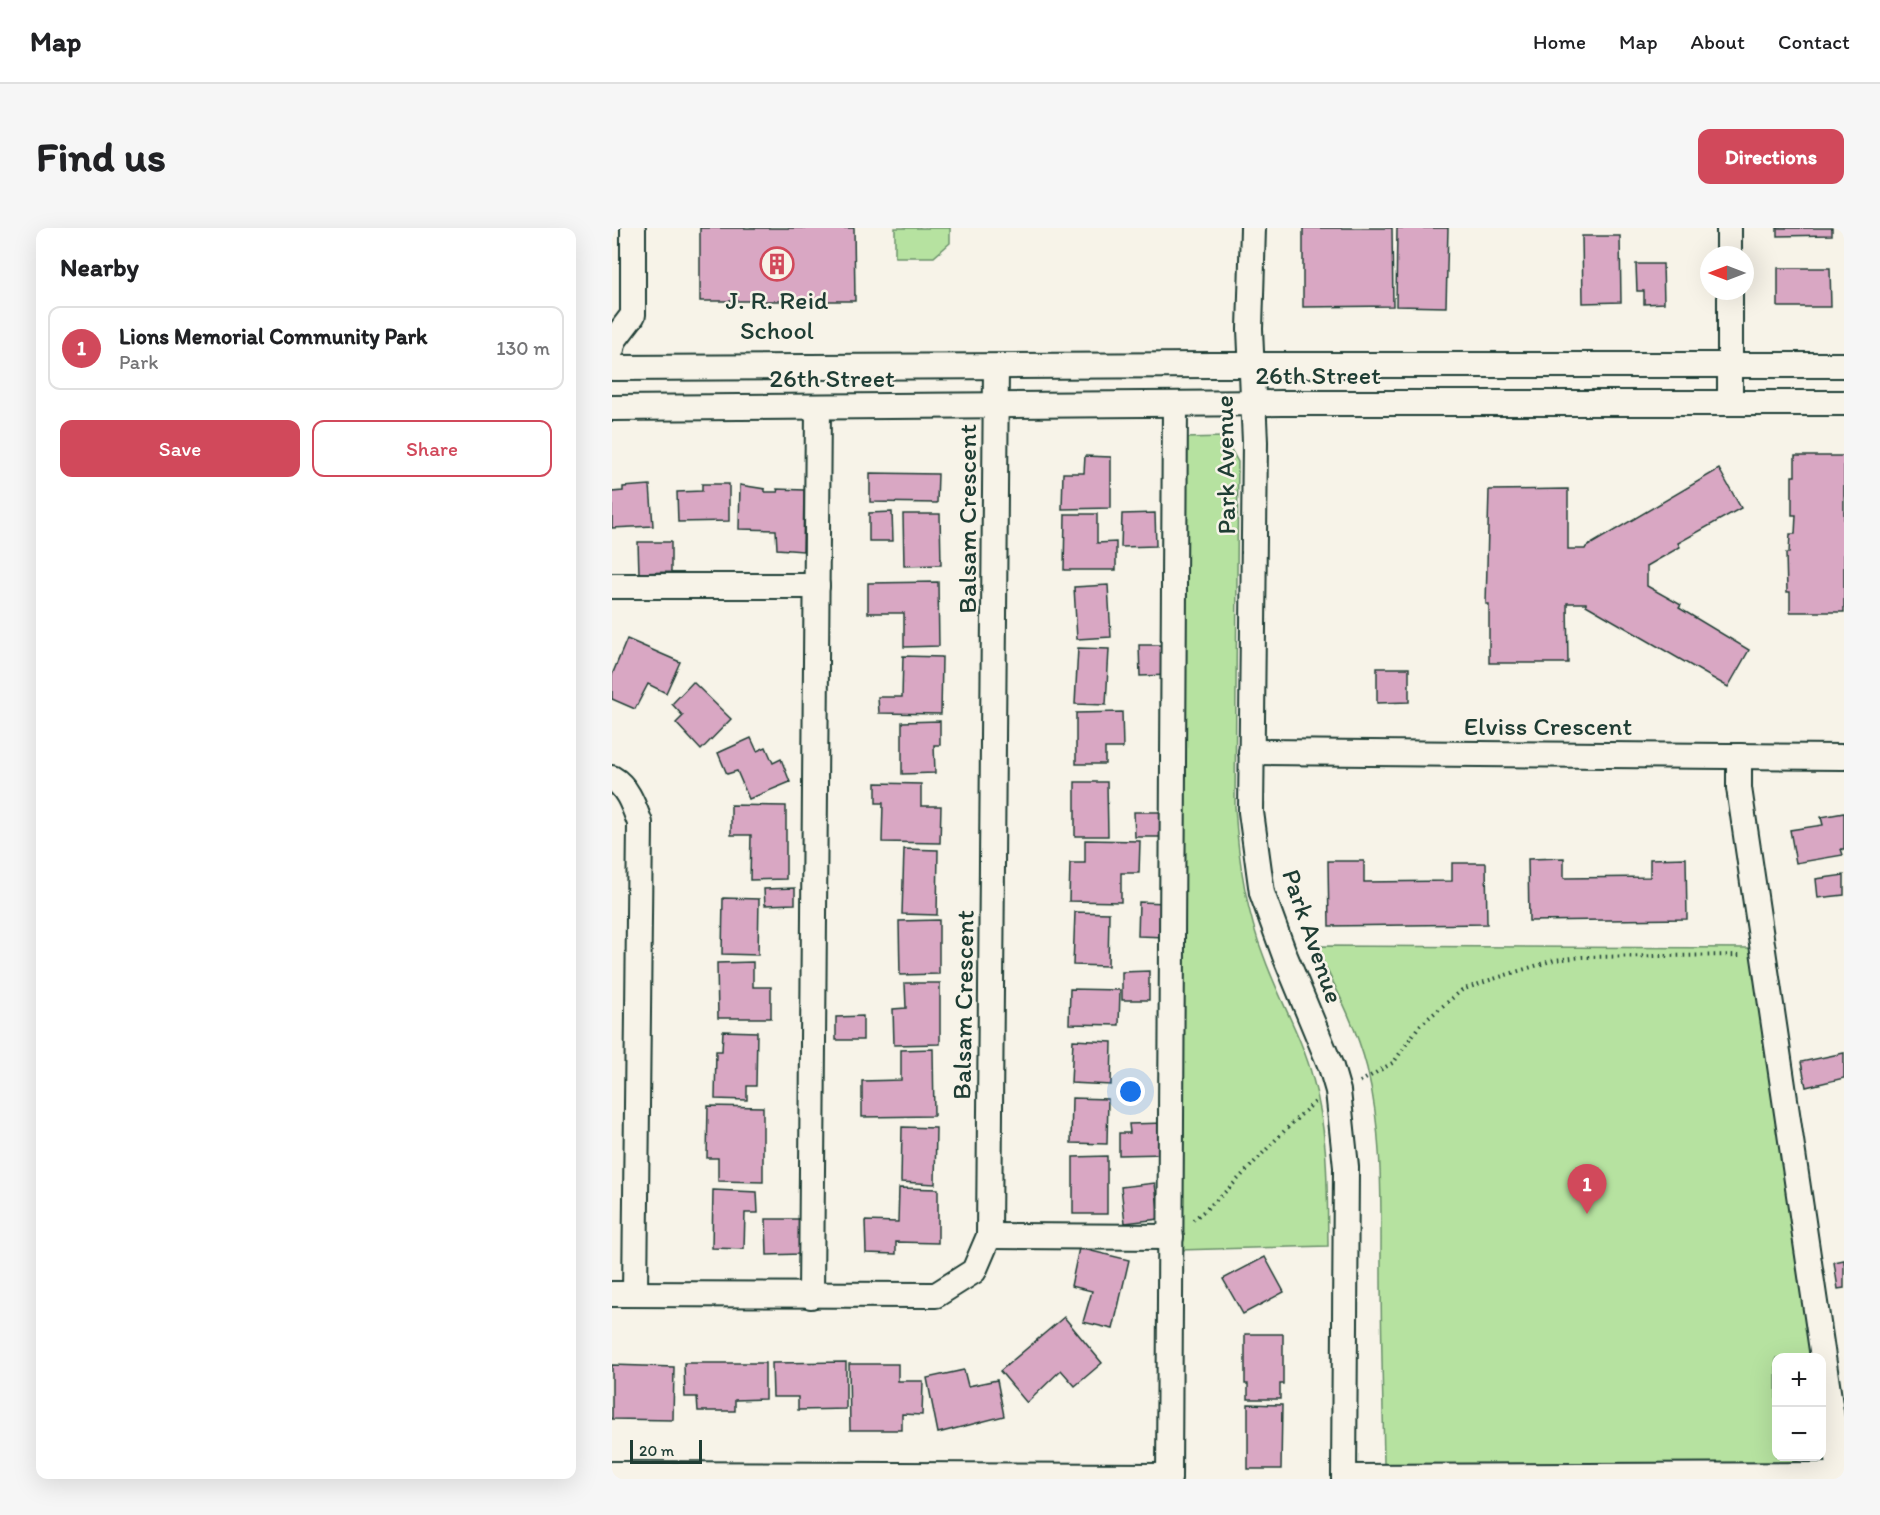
<!DOCTYPE html>
<meta charset="utf-8">
<style>
:root{--surface:#fff;--page:#f6f6f6;--text:#202124;--muted:#757577;--line:#e0e0e0;--accent:#d1495b}
body{margin:0;font-family:Itim,sans-serif;background:var(--page);color:var(--text)}
.controls{position:absolute;right:18px;bottom:18px;display:grid;overflow:hidden;border-radius:12px;box-shadow:0 6px 24px #0002}
.controls button{width:54px;height:54px;display:grid;place-items:center;padding:0;border:0;border-bottom:2px solid var(--line);background:var(--surface);color:var(--text);font:30px sans-serif}
.compass{position:absolute;left:1088px;top:18px;width:54px;height:54px;border-radius:50%;background:var(--surface);box-shadow:0 6px 24px #0002;rotate:270deg}
.scale{position:absolute;left:18px;bottom:15px;width:72px;box-sizing:border-box;padding-left:6px;border:3px solid #1f3d34;border-top:0;font-size:16px;line-height:21px;white-space:nowrap;color:#1f3d34;-webkit-text-stroke:4px #f7f3e8;paint-order:stroke}
.you{position:absolute;left:519px;top:864px;width:21px;height:21px;margin:-15px;border:4px solid #fff;border-radius:50%;background:#1a73e8;box-shadow:0 0 0 9px #1a73e833}
.badge{display:grid;place-items:center;width:39px;height:39px;border-radius:50%;background:var(--accent);color:#fff;font-size:20px;font-weight:700}
.pin{position:absolute;translate:-50% -50px;filter:drop-shadow(0 2px 3px #0008)}
.pin::after{content:'';position:absolute;top:32px;width:21px;height:18px;background:inherit;clip-path:polygon(0 0,100% 0,50% 100%)}
.list{margin:0;padding:0;list-style:none}
h2{display:flex;justify-content:space-between;align-items:center;height:78px;margin:0;padding:0 24px;font-size:26px}
h2 small{font-size:20px;font-weight:400;color:var(--muted)}
.list li{display:grid;grid-template-columns:39px 1fr auto;gap:18px;align-items:center;box-sizing:border-box;height:84px;margin:0 12px 12px;padding:0 12px;border:2px solid var(--line);border-radius:12px}
.list b{display:block;font-size:22px;white-space:nowrap}
.list p{margin:0;font-size:20px;white-space:nowrap;color:var(--muted)}
.list em{font-size:20px;font-style:normal;color:var(--muted)}
.actions{display:flex;gap:12px;padding:18px 24px}
.actions a{flex:1;padding:14px 0;border:2px solid var(--accent);border-radius:12px;text-align:center;font-size:21px;color:var(--accent)}
.actions .main{background:var(--accent);color:#fff}
.map{position:relative;flex:none;width:1232px;height:1251px;overflow:hidden;border-radius:12px}
header{display:flex;align-items:center;gap:36px;box-sizing:border-box;height:84px;padding:0 30px;background:var(--surface);border-bottom:2px solid var(--line)}
header strong{font-size:28px}
nav{display:flex;gap:33px;margin-inline-start:auto;font-size:21px}
.intro{display:flex;align-items:center;justify-content:space-between;box-sizing:border-box;height:144px;padding:0 36px}
h1{margin:0;font-size:42px}
.button{padding:15px 27px;border-radius:12px;background:var(--accent);color:#fff;font-size:21px;font-weight:700}
main{display:flex;gap:36px;padding:0 36px}
aside{flex:1;background:var(--surface);border-radius:12px;box-shadow:0 6px 24px #0002}
.map>svg:first-child{display:block}
</style>
<header>
<strong>Map</strong>
<nav><a>Home</a><a>Map</a><a>About</a><a>Contact</a></nav>
</header>
<div class="intro"><h1>Find us</h1><a class="button">Directions</a></div>
<main>
<aside>
<h2>Nearby<small></small></h2>
<ul class="list">
<li><span class="badge">1</span><div><b>Lions Memorial Community Park</b><p>Park</p></div><em>130 m</em></li>
</ul>
<div class="actions"><a class="main">Save</a><a>Share</a></div>
</aside>
<div class="map">
<svg width="1232" height="1251" viewBox="0 0 1232 1251">
<rect width="100%" height="100%" fill="#f7f3e8"/>
<filter id="ink" filterUnits="userSpaceOnUse"><feTurbulence type="fractalNoise" baseFrequency=".0167" numOctaves="2"/><feDisplacementMap in="SourceGraphic" scale="12" xChannelSelector="R" yChannelSelector="G"/><feConvolveMatrix kernelMatrix="1 2 1 2 8 2 1 2 1" color-interpolation-filters="sRGB"/></filter>
<g filter="url(#ink)">
<g fill="#b6e2a0" stroke="#6a906a" stroke-width="1.5">
<polygon points="283,0 338,0 338,15 322,29 283,29"/>
<path d="M 612,209 L 626,234 L 623,578 C 626,630 633,681 652,729 C 667,771 690,809 701,851 C 717,907 715,962 716,1018 L 567,1022 L 573,210 Z"/>
<path d="M 703,718 L 1142,720 L 1203,1129 L 1164,1130 L 1164,1228 L 1195,1229 L 1182,1234 L 1170,1235 L 772,1237 C 771,1171 769,1106 769,1040 C 769,974 771,906 755,840 C 744,797 723,758 703,718 Z"/>
</g>
<g fill="#d9a7c3" stroke="#1f3d34" stroke-width="1.5">
<polygon points="88,0 242,0 243,73 88,73"/>
<polygon points="691,0 780,0 781,78 691,79"/>
<polygon points="785,0 836,0 834,79 784,78"/>
<polygon points="1165,0 1220,0 1220,7 1165,8"/>
<polygon points="970,8 1008,8 1009,74 971,75"/>
<polygon points="1024,36 1051,36 1052,75 1032,76 1032,63 1025,63"/>
<polygon points="1166,40 1218,40 1219,79 1166,79"/>
<polygon points="473,228 499,229 499,280 450,281 451,245 472,245"/>
<polygon points="1183,228 1232,228 1232,384 1178,384 1178,364 1175,364 1174,325 1177,325 1178,306 1183,306 1184,287 1180,287 1180,248 1183,248"/>
<polygon points="1107,241 1129,280 1066,315 1068,319 1035,338 1035,358 1069,377 1067,380 1137,422 1116,459 974,377 974,375 955,375 956,435 877,435 877,376 874,376 877,262 956,261 956,321 973,321 974,319"/>
<polygon points="258,245 326,246 325,275 258,274"/>
<polygon points="90,256 117,256 117,293 66,294 65,264 90,263"/>
<polygon points="38,257 41,298 0,300 0,264 11,263 11,259"/>
<polygon points="128,257 153,261 153,264 166,264 165,261 192,262 191,323 165,321 164,302 127,301"/>
<polygon points="280,284 281,313 257,313 257,285"/>
<polygon points="543,285 544,318 509,319 510,286"/>
<polygon points="291,286 328,286 329,337 292,338"/>
<polygon points="453,286 485,286 485,315 504,314 504,342 452,342"/>
<polygon points="26,314 59,314 59,344 27,345"/>
<polygon points="326,354 327,418 292,419 292,385 256,385 256,355"/>
<polygon points="496,357 499,409 465,411 462,359"/>
<polygon points="15,411 68,434 54,465 36,456 23,481 0,471 0,447"/>
<polygon points="527,417 558,417 558,447 528,448"/>
<polygon points="466,420 497,421 494,477 463,476"/>
<polygon points="291,428 330,429 329,486 267,485 266,469 290,469"/>
<polygon points="765,440 797,440 797,474 765,475"/>
<polygon points="81,454 119,491 89,522 64,495 71,488 60,476"/>
<polygon points="510,484 511,520 493,520 493,536 464,536 464,485"/>
<polygon points="328,493 328,517 322,517 323,545 290,546 290,494"/>
<polygon points="139,510 145,523 154,519 161,535 169,531 178,554 137,571 125,543 115,546 106,525"/>
<polygon points="463,554 495,554 496,608 463,608"/>
<polygon points="264,555 309,556 309,578 329,578 328,615 270,614 271,575 264,575"/>
<polygon points="119,577 174,578 174,651 138,652 139,607 119,607"/>
<polygon points="522,584 558,584 558,609 523,609"/>
<polygon points="1232,585 1232,621 1229,621 1231,627 1184,635 1178,602 1211,597 1209,589"/>
<polygon points="473,612 528,613 527,645 509,645 509,674 457,673 458,635 473,635"/>
<polygon points="292,621 326,622 325,687 290,686"/>
<polygon points="952,630 952,650 1038,649 1038,631 1074,630 1075,691 917,693 916,631"/>
<polygon points="716,633 752,633 752,654 840,653 840,635 874,635 875,696 717,698"/>
<polygon points="1232,647 1232,667 1206,670 1204,651"/>
<polygon points="183,660 183,676 153,677 152,661"/>
<polygon points="111,670 147,671 146,727 110,726"/>
<polygon points="527,674 556,675 554,709 526,708"/>
<polygon points="463,684 497,685 496,738 461,737"/>
<polygon points="327,692 327,746 288,747 287,693"/>
<polygon points="141,734 141,759 159,759 159,790 106,790 105,735"/>
<polygon points="537,743 537,772 510,772 510,744"/>
<polygon points="293,755 328,755 328,816 282,817 281,781 294,780"/>
<polygon points="458,761 508,762 507,797 457,796"/>
<polygon points="251,788 251,812 224,812 224,789"/>
<polygon points="111,803 145,804 144,858 135,858 135,872 103,871 104,823 110,823"/>
<polygon points="461,812 500,814 499,857 459,855"/>
<polygon points="321,821 322,888 250,889 250,853 289,852 289,822"/>
<polygon points="1232,825 1232,850 1194,859 1189,834"/>
<polygon points="460,870 496,871 495,916 459,915"/>
<polygon points="96,878 151,879 151,954 106,953 106,930 95,930"/>
<polygon points="553,895 554,926 507,927 507,905 518,905 517,896"/>
<polygon points="290,899 324,900 323,956 289,954"/>
<polygon points="495,928 495,986 461,986 461,929"/>
<polygon points="543,955 547,991 513,995 509,959"/>
<polygon points="287,960 326,961 326,1015 284,1014 284,1026 254,1025 253,993 286,994"/>
<polygon points="101,962 145,964 146,985 133,985 132,1021 100,1020"/>
<polygon points="154,991 188,991 188,1026 155,1027"/>
<polygon points="467,1020 517,1032 501,1101 471,1094 480,1063 459,1058"/>
<polygon points="653,1029 672,1064 631,1086 611,1051"/>
<polygon points="1232,1032 1232,1060 1226,1061 1222,1034"/>
<polygon points="452,1089 490,1135 463,1158 449,1142 415,1175 388,1143"/>
<polygon points="633,1106 671,1106 671,1156 668,1156 668,1171 636,1171 636,1156 633,1156"/>
<polygon points="234,1134 234,1181 186,1182 186,1169 161,1169 160,1135"/>
<polygon points="72,1135 153,1135 153,1171 123,1172 123,1183 86,1183 85,1169 73,1169"/>
<polygon points="237,1136 286,1136 286,1153 311,1153 310,1187 290,1186 290,1202 238,1202"/>
<polygon points="0,1137 62,1139 61,1192 0,1191"/>
<polygon points="352,1142 356,1158 385,1152 392,1188 326,1205 315,1150"/>
<polygon points="636,1176 670,1177 669,1241 636,1241"/>
</g>
<g fill="none" stroke-linecap="round" stroke-linejoin="round">
<defs>
<g id="minor">
<polyline points="641,0 638,101 643,214 639,584 650,665 673,728 719,839 726,863 734,939 732,1251"/>
<polyline points="1117,0 1117,27"/>
<polyline points="1118,63 1118,175"/>
<polyline points="0,121 2,112 21,87 21,0"/>
<polyline points="0,140 603,137 1232,137"/>
<polyline points="0,180 670,175 1232,175"/>
<polyline points="0,358 205,358"/>
<polyline points="639,524 1232,529"/>
<polyline points="1127,528 1127,560 1229,1251"/>
<path d="M 0,550 C 16,559 22,579 28,595 L 23,1066"/>
<polyline points="377,1008 559,1009"/>
<polyline points="0,1066 324,1067 362,1043 377,1008 384,139"/>
<polyline points="199,1068 206,179"/>
<polyline points="0,1246 557,1248"/>
<polyline points="732,1249 1228,1247"/>
<polyline points="557,1251 563,176"/>
</g>
</defs>
<use href="#minor" stroke="#1f3d34" stroke-width="28"/>
<g stroke="#1f3d34" stroke-width="4" stroke-dasharray="1.5 4.5" stroke-linecap="butt">
<polyline points="748,854 782,834 807,798 850,762 878,752 942,732 970,729 1130,727"/>
<path d="M 581,992 C 626,957 660,911 703,874"/>
</g>
<use href="#minor" stroke="#f7f3e8" stroke-width="24"/>
</g>
</g>
<defs>
<symbol id="building-ring" viewBox="-11 -11 22 22"><circle r="9.5" fill="#f7f3e8" stroke="#d1495b" stroke-width="1.5"/><path d="M-4-6H4V6H1V3H-1V6H-4ZM-2.5-4.3h1.7v1.8h-1.7ZM.8-4.3h1.7v1.8H.8ZM-2.5-1h1.7V.8h-1.7ZM.8-1h1.7V.8H.8Z" fill="#d1495b"/></symbol>
</defs>
<g fill-rule="evenodd">
<use href="#building-ring" x="146" y="17" width="38" height="38"/>
</g>
<g text-anchor="middle" stroke-width="5" stroke-linejoin="round" paint-order="stroke">
<g font-size="26" fill="#1f3d34" stroke="#f7f3e8">
<text x="165" y="81">J. R. Reid<tspan x="165" dy="30">School</tspan></text>
</g>
<g font-size="26" fill="#1f3d34" stroke="#f7f3e8">
<text x="706" y="156">26th Street</text>
<text x="220" y="159">26th Street</text>
<text transform="translate(613 237) rotate(-91)" y="9">Park Avenue</text>
<text transform="translate(355 291) rotate(-90)" y="9">Balsam Crescent</text>
<text x="936" y="507">Elviss Crescent</text>
<text transform="translate(701 708) rotate(71)" y="9">Park Avenue</text>
<text transform="translate(351 777) rotate(-89)" y="9">Balsam Crescent</text>
</g>
</g>
</svg>
<div class="controls">
<button>+</button>
<button>−</button>
</div>
<svg class="compass" viewBox="-18 -18 36 36"><path d="M0-13l5 13h-10z" fill="#e53935"/><path d="M0 13l5-13h-10z" fill="#757577"/></svg>
<div class="scale">20 m</div>
<div class="you"></div>
<div class="pin badge" style="left:975px;top:986px">1</div>
</div>
</main>
